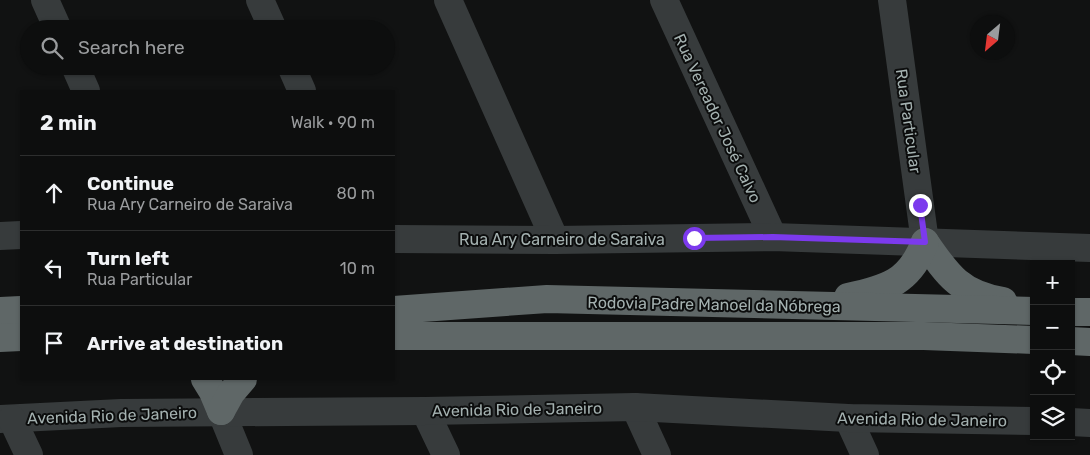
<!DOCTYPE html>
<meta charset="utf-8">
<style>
:root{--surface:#0d0e0e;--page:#161717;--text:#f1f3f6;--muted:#9a9c9e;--line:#2d2e2e}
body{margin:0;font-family:Rubik,sans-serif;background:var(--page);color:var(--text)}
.controls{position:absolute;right:15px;bottom:15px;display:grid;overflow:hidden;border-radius:0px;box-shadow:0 1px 4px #0004}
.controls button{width:45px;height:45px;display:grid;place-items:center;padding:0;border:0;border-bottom:1px solid var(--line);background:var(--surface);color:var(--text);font:25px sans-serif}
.compass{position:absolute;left:970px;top:15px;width:45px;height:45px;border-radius:50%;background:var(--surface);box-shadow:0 1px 4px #0004;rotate:208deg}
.stop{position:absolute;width:15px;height:15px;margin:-11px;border:4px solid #7c3aed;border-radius:50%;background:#fff}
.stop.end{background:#7c3aed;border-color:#fff;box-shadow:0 1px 5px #0008}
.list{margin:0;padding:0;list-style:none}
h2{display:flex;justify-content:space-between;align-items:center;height:65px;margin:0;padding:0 20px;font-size:21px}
h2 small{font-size:16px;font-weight:400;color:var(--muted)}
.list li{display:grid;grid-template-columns:32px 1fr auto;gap:15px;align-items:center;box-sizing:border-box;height:75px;padding:0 20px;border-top:1px solid var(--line)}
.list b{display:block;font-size:19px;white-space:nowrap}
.list p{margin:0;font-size:16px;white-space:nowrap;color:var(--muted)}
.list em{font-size:16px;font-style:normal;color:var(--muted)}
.icon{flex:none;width:28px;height:28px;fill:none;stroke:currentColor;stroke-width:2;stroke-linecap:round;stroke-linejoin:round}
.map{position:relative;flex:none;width:1090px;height:455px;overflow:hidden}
.search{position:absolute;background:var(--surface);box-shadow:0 1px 4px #0004;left:20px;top:20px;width:375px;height:55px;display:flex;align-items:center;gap:12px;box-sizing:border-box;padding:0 18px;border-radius:28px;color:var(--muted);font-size:19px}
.panel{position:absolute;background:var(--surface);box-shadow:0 1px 4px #0004;left:20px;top:90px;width:375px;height:290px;border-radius:0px}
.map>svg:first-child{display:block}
</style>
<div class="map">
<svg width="1090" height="455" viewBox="0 0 1090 455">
<rect width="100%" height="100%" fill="#111212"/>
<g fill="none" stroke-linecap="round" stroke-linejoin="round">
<g stroke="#373b3c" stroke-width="28">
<polyline points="45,0 58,29"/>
<polyline points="260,0 273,29"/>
<polyline points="448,0 555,240"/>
<polyline points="664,0 773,237"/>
<polyline points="892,0 925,242"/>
<polyline points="75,66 86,91"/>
<polyline points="291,66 302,91"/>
<polyline points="0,236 21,235"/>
<polyline points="394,239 555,240 773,237 1090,248"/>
<polyline points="635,407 657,455"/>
<polyline points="221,411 239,455"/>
<polyline points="425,411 446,455"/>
<polyline points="848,418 865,455"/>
<polyline points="0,419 121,413 425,411 635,407 848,418 1034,421"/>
<polyline points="12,419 29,455"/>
<polyline points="1071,422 1090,423"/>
</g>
<g stroke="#5f6767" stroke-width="28">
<path d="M 925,242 C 948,276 961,294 1003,301"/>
<path d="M 848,297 C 887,289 910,282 925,242"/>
<polyline points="394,310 547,299 1034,311"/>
<polyline points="0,311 21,310"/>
<polyline points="1071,312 1090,312"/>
<polyline points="394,336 924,336 1034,340"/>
<polyline points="0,338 21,337"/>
<polyline points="1071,341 1090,342"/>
<polyline points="205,379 213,392 221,411"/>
<polyline points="221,411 231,393 243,379"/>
</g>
</g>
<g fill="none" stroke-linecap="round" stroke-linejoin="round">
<polyline stroke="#7c3aed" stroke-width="6" points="694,238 773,237 925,242 920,205"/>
</g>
<g text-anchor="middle" stroke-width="4" stroke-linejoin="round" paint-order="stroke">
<g font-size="16" fill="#a4b1b0" stroke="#0c0d0d">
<text transform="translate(718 118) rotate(65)" y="6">Rua Vereador José Calvo</text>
<text transform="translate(909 121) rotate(82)" y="6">Rua Particular</text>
<text x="562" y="245">Rua Ary Carneiro de Saraiva</text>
<text transform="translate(714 304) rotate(1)" y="6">Rodovia Padre Manoel da Nóbrega</text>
<text transform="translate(517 409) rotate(-1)" y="6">Avenida Rio de Janeiro</text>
<text transform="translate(112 415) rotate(-2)" y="6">Avenida Rio de Janeiro</text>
<text transform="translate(922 419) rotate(1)" y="6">Avenida Rio de Janeiro</text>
</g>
</g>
</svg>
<div class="controls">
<button>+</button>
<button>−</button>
<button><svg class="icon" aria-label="locate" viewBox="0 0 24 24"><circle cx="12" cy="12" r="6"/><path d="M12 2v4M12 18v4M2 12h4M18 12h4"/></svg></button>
<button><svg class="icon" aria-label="layers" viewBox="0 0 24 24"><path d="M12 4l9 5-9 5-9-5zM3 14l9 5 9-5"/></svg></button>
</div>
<svg class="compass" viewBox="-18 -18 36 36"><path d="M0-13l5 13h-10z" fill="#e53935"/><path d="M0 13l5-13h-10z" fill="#9a9c9e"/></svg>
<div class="stop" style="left:694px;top:238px"></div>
<div class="stop end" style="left:920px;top:205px"></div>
<div class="search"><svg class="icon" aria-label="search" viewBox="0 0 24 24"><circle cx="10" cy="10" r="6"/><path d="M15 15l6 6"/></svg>Search here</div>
<section class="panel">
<h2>2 min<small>Walk · 90 m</small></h2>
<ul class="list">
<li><svg class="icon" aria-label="ahead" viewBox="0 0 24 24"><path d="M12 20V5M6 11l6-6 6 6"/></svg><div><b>Continue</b><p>Rua Ary Carneiro de Saraiva</p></div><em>80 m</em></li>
<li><svg class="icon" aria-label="left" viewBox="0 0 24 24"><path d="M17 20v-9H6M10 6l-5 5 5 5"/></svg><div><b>Turn left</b><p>Rua Particular</p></div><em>10 m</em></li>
<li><svg class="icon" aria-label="arrive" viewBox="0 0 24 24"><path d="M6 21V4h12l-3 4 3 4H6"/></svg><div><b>Arrive at destination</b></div></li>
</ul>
</section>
</div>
